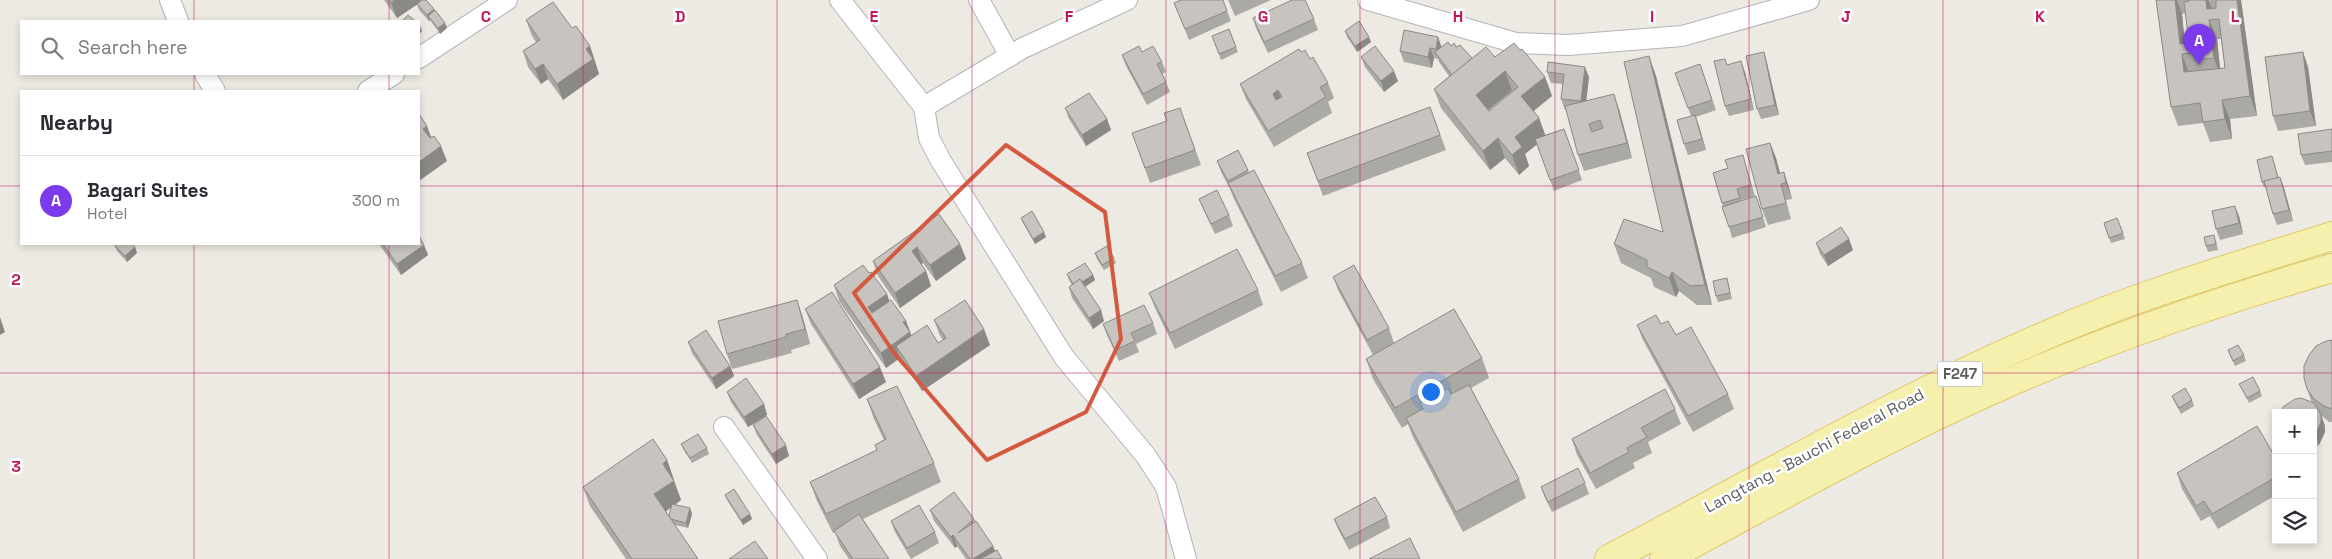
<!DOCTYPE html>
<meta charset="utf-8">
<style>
:root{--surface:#fff;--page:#f2f2f3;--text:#2b2b33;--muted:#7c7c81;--line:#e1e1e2;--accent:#7c3aed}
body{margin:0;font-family:"Space Grotesk",sans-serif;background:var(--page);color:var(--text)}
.controls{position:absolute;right:15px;bottom:15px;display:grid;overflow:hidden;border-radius:0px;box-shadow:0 2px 8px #0003}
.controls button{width:45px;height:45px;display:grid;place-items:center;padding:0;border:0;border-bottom:1px solid var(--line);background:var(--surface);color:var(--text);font:25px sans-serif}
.you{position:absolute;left:1430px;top:391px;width:18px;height:18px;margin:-12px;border:4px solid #fff;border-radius:50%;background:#1a73e8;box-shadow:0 0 0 8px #1a73e833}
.badge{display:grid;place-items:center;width:32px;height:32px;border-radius:50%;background:var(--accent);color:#fff;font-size:16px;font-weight:700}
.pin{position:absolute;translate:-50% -41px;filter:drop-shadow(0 1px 2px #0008)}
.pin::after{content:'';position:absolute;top:26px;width:18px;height:15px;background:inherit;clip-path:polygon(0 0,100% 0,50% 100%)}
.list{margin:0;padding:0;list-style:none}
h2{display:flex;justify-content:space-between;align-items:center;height:65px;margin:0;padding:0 20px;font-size:21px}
h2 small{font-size:16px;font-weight:400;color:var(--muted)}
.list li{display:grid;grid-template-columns:32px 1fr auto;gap:15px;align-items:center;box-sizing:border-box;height:90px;padding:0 20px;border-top:1px solid var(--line)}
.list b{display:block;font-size:19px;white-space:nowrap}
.list p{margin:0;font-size:16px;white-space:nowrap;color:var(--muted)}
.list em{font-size:16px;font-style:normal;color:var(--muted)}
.icon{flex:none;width:28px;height:28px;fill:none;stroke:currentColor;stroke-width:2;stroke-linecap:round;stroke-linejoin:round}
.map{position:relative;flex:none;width:2332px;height:559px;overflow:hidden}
.search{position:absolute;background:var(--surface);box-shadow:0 2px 8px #0003;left:20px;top:20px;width:400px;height:55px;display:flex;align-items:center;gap:12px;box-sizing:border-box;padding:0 18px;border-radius:0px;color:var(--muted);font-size:19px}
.panel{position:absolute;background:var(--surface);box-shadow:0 2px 8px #0003;left:20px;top:90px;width:400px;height:155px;border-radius:0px}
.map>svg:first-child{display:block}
</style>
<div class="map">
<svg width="2332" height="559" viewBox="0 0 2332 559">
<rect width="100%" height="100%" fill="#eceae2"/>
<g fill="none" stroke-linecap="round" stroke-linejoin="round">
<defs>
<g id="street">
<polyline points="170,0 178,21"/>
<polyline points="840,0 924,107 929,138 941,161 1064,357 1146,456 1166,487 1186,559"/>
<polyline points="979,0 1010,56"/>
<polyline points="1368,0 1516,43 1568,45 1682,36 1809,0"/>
<polyline points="419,58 507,0"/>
<polyline points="205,74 215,91"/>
<polyline points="368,91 394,74"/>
<polyline points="924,107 1023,48 1127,0"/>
<polyline points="724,427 817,559"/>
</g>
<g id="primary">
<path d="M 1609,559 C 1755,482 1897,399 2049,334 C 2141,294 2237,266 2332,236"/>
<path d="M 1664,559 C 1775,500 1885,437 2001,386 C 2108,338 2219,301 2332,268"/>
</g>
</defs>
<use href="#street" stroke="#b3b4b8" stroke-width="22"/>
<use href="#primary" stroke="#e0c967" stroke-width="30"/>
<use href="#street" stroke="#fff" stroke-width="20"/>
<use href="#primary" stroke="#f5f0ae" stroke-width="28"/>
</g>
<g fill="#aba9a4" fill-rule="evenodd">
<polygon points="384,0 420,0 435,11 445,23 447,28 440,34 430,20 429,21 419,10 417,4 397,18"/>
<polygon points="1228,0 1271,0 1235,16"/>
<path d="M 2156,0 L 2241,0 L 2257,116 L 2230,119 L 2232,139 L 2210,142 L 2203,123 L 2178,126 L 2171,107 ZM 2186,13 L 2189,43 L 2185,43 L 2182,14 ZM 2217,39 L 2221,39 L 2225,68 L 2220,68 Z"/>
<polygon points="1174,3 1227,11 1231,21 1189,40"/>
<polygon points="1253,18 1314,19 1318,30 1268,53 1256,28"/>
<polygon points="526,20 572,28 590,46 599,74 563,100 548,79 541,84 528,67 523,51 536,42 532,36"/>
<polygon points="1345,31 1371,42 1357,52 1347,37"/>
<polygon points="1212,36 1236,47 1238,52 1221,60"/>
<path d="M 1451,46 L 1456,47 L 1472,58 L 1495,57 L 1520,50 L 1545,77 L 1552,96 L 1534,111 L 1539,118 L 1545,135 L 1564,129 L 1582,180 L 1554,191 L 1537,144 L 1525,154 L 1529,166 L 1519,175 L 1505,158 L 1490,170 L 1441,108 L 1434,89 L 1449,76 L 1439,62 L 1438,59 L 1434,58 L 1432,68 L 1404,62 L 1400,51 ZM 1512,91 L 1513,91 L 1489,111 L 1489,110 Z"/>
<polygon points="1142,52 1162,62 1166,72 1162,74 1166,82 1170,92 1147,105 1126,66 1122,55"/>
<polygon points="1301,52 1310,59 1328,83 1334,98 1328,102 1332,113 1274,147 1246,99 1240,84"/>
<polygon points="1764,52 1767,63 1779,115 1761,119 1757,109"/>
<polygon points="2303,52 2308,67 2316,126 2278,131 2273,116"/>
<polygon points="1649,56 1656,76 1712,305 1697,305 1679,291 1676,297 1654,287 1651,278 1621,263 1614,244 1663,232"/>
<polygon points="1361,57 1398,81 1384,92 1365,67"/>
<polygon points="1725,59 1727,65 1745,72 1754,110 1729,116 1725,106"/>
<polygon points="1700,64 1716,110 1696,117 1706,150 1688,155 1684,144 1691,116 1675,73"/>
<polygon points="1547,72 1589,77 1586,100 1619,109 1632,158 1584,171 1578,155 1566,110 1565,110 1561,99 1563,84 1551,83"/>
<polygon points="1430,107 1446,150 1323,196 1307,153"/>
<polygon points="1065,108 1107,119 1111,130 1086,146 1069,119"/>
<polygon points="1180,108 1201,165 1150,183 1132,133 1167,121"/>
<polygon points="2332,129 2332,162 2305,165 2301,155"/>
<polygon points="1770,143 1776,158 1780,174 1784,172 1789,188 1792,199 1786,200 1791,219 1768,225 1762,209"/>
<polygon points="1217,161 1248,170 1302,263 1308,278 1281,292 1234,199 1230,189 1221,172"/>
<polygon points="2274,162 2278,177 2280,177 2284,188 2293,221 2277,225 2273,214 2266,187 2264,187 2262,182"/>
<polygon points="1746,166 1755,196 1741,200 1741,201 1760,207 1766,227 1732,238 1729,227 1713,173"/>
<polygon points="1199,199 1229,215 1233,226 1215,234 1203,209"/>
<polygon points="939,214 960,244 966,259 936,281 923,263 921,264 926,271 931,286 900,308 878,276 873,261"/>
<polygon points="2239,216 2243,234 2220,240 2216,229"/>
<polygon points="1021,218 1046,237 1035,244 1023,223"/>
<polygon points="2104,223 2123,233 2125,239 2111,243"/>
<polygon points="2216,241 2218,250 2208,252 2206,246"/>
<polygon points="1816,243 1853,250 1828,266 1820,254"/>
<polygon points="379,244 419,244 424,245 428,255 401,275"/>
<polygon points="115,246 135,247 137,253 127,262 117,251"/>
<polygon points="1095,253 1114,258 1116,263 1104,270 1097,259"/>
<polygon points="869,273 887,294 889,301 906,321 911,336 938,343 943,340 940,336 934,320 990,345 922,391 900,358 886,368 839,301 834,285"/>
<polygon points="1067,274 1093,275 1095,280 1085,287 1104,321 1093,329 1072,298 1069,287 1072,285 1069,280"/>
<polygon points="1333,277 1389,328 1394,343 1482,358 1489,378 1471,388 1519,479 1526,498 1463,532 1413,437 1408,424 1402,428 1373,379 1366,359 1373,355 1339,292"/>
<polygon points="1727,278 1732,299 1718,302 1716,296"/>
<polygon points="1258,290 1263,305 1175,349 1155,308 1149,293"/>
<polygon points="805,309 886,382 859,399 811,324"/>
<polygon points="802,315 810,344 791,350 792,353 732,369 727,354"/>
<polygon points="1153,323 1157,334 1136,344 1139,352 1119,361 1107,335 1103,324"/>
<polygon points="1661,324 1728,394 1734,409 1693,432 1643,340 1637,325"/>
<polygon points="2332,340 2332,422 2329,422 2321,415 2325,426 2325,432 2319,445 2313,448 2313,413 2312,403 2307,389"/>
<polygon points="688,342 730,366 734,376 716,389 692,353"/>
<polygon points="2228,350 2244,355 2246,361 2235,366"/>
<polygon points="2239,384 2260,391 2262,396 2249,403"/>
<polygon points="727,392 764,404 767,415 748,427 731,402"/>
<polygon points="2172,396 2192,400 2194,406 2181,414 2174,401"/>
<polygon points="867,399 934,463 941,482 863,519 889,559 849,559 840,546 835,532 833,533 817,501 810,482 877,450 875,445 884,440 874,419"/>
<polygon points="1675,409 1681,424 1648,442 1652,453 1633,463 1635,468 1596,489 1577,455 1572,439"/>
<polygon points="753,425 789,456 776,464 757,435"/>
<polygon points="681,444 707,448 709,454 692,463 683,449"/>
<polygon points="2276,458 2276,495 2218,529 2210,516 2201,521 2182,489 2177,473"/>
<path d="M 667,460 L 681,500 L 675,505 L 690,508 L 692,514 L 688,528 L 675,525 L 698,559 L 626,559 L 590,506 L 583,487 ZM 672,507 L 669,516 L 666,511 Z"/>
<polygon points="1585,483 1589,494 1552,512 1545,498 1541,487"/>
<polygon points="725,495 752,519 743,525 727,500"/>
<polygon points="930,510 974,519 993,546 995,551 1002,559 966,559 957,546 955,548 934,521"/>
<polygon points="1387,517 1390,528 1349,550 1338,529 1334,519"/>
<polygon points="891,521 935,532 939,543 911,559 895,532"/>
</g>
<g fill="#8b8986">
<polygon points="395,0 420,0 421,2 397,18 391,3"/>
<polygon points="2175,0 2177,0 2182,14 2186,54 2180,44"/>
<polygon points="2206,0 2208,0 2213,11 2207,9"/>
<polygon points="2237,0 2241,0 2257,116 2250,96"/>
<polygon points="434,9 436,14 428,16 430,20 429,21 427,15"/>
<polygon points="2209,20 2217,39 2221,77 2214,58"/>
<polygon points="445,23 447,28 440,34 438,28"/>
<polygon points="420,26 422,31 419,35 419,27"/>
<polygon points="1369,37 1371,42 1357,52 1355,46"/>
<polygon points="1438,37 1442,48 1438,56 1436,49"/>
<polygon points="590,46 599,74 563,100 557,84 586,49"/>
<polygon points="1430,48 1434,58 1432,68 1428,57"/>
<polygon points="1764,52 1767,63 1779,115 1775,105"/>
<polygon points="2303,52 2308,67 2316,126 2310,111"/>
<polygon points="2182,54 2189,73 2184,72"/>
<polygon points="1649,56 1656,76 1712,305 1705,285"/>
<polygon points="1741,61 1745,72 1754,110 1751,99"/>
<polygon points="543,64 548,79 541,84 535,69"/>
<polygon points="1585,67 1589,77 1585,112 1581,101"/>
<polygon points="1394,71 1398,81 1384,92 1381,81"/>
<polygon points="1505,71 1512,91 1483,114 1476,95"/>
<polygon points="1545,77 1552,96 1528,115 1521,96"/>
<polygon points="1278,90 1283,106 1278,109 1273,94"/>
<polygon points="1614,94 1619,109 1632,158 1627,143"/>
<polygon points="2222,100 2230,119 2232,139 2225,119"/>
<polygon points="1695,115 1699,126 1706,150 1702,139"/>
<polygon points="1539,118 1546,137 1525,154 1529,166 1519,175 1512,155 1515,137"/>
<polygon points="1107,119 1111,130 1086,146 1082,135"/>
<polygon points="427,126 433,142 423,129"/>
<polygon points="1498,138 1505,158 1490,170 1483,151"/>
<polygon points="1770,143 1776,158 1783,184 1778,174"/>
<polygon points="441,146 447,161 419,181 419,162"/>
<polygon points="1784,172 1789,188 1792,199 1786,183"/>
<polygon points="2280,177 2284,188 2293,221 2289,210"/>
<polygon points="2235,206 2239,216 2243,234 2239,223"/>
<polygon points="1044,232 1046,237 1035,244 1033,239"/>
<polygon points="1849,239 1853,250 1828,266 1824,255"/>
<polygon points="960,244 966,259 936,281 930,265"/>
<polygon points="424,245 428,255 401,275 397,264"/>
<polygon points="135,247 137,253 127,262 125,256"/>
<polygon points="917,247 923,263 917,266 912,251"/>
<polygon points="926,271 931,286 900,308 895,293"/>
<polygon points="1672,272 1679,291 1676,297 1669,278"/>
<polygon points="1093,275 1095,280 1077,292 1075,287"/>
<polygon points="887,294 892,309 874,322 868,307"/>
<polygon points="797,300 802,315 810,344 805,329"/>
<polygon points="1101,310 1104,321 1093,329 1089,318"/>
<polygon points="0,317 5,332 0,335"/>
<polygon points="906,321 916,347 896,346 900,358 886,368 881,353 903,322"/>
<polygon points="984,329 990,345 922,391 916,376"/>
<polygon points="730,366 734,376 716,389 712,378"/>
<polygon points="880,367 886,382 859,399 853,384"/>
<polygon points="764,404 767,415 748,427 744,417"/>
<polygon points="2321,415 2325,426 2325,432 2319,445 2316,434"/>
<polygon points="786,445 789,456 776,464 772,454"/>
<polygon points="667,460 674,480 670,483 663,464"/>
<polygon points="674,481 681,500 662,514 654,494"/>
<polygon points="690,508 692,514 688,528 686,523"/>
<polygon points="750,514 752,519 743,525 741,520"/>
<polygon points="953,535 957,546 955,548 951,537"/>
<polygon points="993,546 997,556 993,559 973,559"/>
</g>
<g fill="#c7c4bf" stroke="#8b8986" fill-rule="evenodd">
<polygon points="389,0 395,0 391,3"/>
<polygon points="422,0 426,0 434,9 427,15 417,4"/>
<polygon points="1181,0 1223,0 1227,11 1185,29 1174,3"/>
<polygon points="1292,0 1305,0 1314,19 1264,42 1253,18"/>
<path d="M 2156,0 L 2175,0 L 2180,44 L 2189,43 L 2184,2 L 2189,1 L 2189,0 L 2206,0 L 2207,9 L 2216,8 L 2216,0 L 2237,0 L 2250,96 L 2222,100 L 2225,119 L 2203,122 L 2200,103 L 2171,107 ZM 2219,19 L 2225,68 L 2184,72 L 2182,54 L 2193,53 L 2194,60 L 2214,58 L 2209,20 Z"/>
<polygon points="553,2 572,28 576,26 590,46 586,49 593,59 557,84 543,64 535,69 523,51 540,40 526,20"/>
<polygon points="435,10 445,23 438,28 428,16"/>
<polygon points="408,15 415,21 402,21"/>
<polygon points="1359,21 1369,37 1355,46 1345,31"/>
<polygon points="1229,29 1236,47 1219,54 1212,36"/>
<polygon points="1404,30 1438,37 1436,49 1430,48 1428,57 1400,51"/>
<polygon points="1448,42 1451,46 1454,43 1456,47 1460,45 1472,58 1452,75 1435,52"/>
<path d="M 1514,43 L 1520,50 L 1522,49 L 1545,77 L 1521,96 L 1539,118 L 1515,137 L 1522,147 L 1512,155 L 1498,138 L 1483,151 L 1434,89 L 1486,47 L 1495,57 ZM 1505,71 L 1518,87 L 1489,111 L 1476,95 Z"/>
<polygon points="1139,46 1142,52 1153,46 1162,62 1157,64 1166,82 1143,94 1122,55"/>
<polygon points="1375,46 1394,71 1381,81 1361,57"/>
<path d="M 1299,49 L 1301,52 L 1305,50 L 1310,59 L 1313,57 L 1328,83 L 1320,87 L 1326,97 L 1268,131 L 1240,84 ZM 1278,90 L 1282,97 L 1276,100 L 1273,94 Z"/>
<polygon points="1764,52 1775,105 1757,109 1746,56"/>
<polygon points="2303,52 2310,111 2273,116 2265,57"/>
<polygon points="1649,56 1705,285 1690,286 1672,272 1669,278 1647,267 1647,260 1614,244 1624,219 1663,232 1624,62"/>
<polygon points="1725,59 1727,65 1741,61 1751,99 1725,106 1714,61"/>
<polygon points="1548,62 1585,67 1581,101 1561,99 1564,74 1547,72"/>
<polygon points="1700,64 1712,100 1688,108 1675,73"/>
<polygon points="1089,93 1107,119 1082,135 1065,108"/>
<path d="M 1614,94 L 1627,143 L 1578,155 L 1565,106 ZM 1600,120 L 1603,128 L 1592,132 L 1589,124 Z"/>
<polygon points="1430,107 1440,135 1318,181 1307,153"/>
<polygon points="1180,108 1195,150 1145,168 1132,133 1167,121 1164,113"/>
<polygon points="419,114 427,126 423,129 430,138 434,136 441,146 419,162"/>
<polygon points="1695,115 1702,139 1684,144 1677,120"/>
<polygon points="1564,129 1579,170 1550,180 1535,139"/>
<polygon points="2332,129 2332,151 2301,155 2298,134"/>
<polygon points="1770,143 1778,174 1784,172 1786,183 1781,184 1786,203 1762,209 1746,149"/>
<polygon points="1238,150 1248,170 1228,181 1217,161"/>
<polygon points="1743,155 1751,185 1737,189 1740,198 1722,203 1713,173 1728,168 1725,160"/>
<polygon points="2272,156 2278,178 2262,182 2257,160"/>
<polygon points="1254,170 1302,263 1275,276 1228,183"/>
<polygon points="2280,177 2289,210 2273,214 2264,181"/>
<polygon points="1217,190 1229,215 1211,224 1199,199"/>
<polygon points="1756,196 1763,217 1729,227 1722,207"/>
<polygon points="2235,206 2239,223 2216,229 2212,211"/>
<polygon points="1032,211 1044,232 1033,239 1021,218"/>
<polygon points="939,214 960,244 930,265 917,247 912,251 926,271 895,293 873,261"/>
<polygon points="2117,218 2123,233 2109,238 2104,223"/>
<polygon points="1841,227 1849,239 1824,255 1816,243"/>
<polygon points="2214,235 2216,244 2206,246 2204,237"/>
<polygon points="419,236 424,245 397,264 383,244 419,244"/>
<polygon points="117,244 132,244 135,247 125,256 115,246"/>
<polygon points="1107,246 1114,258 1102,265 1095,253"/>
<polygon points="1237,249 1258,290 1170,333 1149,293"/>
<polygon points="1085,263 1093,275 1082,282 1080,279 1073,284 1067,274"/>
<polygon points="863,265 869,273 871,272 887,294 868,307 872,313 891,300 906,321 903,322 910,332 881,353 834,285"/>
<polygon points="1354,265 1389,328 1367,340 1333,277"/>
<polygon points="1727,278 1730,293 1716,296 1713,281"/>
<polygon points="1080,279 1101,310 1089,318 1069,287"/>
<polygon points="832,292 880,367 853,384 805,309"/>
<polygon points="797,300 805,329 786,334 786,337 727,354 718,321"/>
<polygon points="965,300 984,329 916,376 896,346 927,325 938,343 946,338 934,320"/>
<polygon points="1144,305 1153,323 1131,333 1135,341 1115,350 1103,324"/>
<polygon points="1454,309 1482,358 1395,408 1366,359"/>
<polygon points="1656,315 1661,324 1668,321 1676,335 1691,327 1728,394 1688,416 1637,325"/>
<polygon points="706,330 730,366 712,378 688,342"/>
<polygon points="2332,340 2332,409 2324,406 2314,399 2307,389 2304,378 2304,366 2309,355 2316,346 2326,341"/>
<polygon points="2238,345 2244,355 2233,361 2228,350"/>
<polygon points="2253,377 2260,391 2247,398 2239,384"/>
<polygon points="746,378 764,404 744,417 727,392"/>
<polygon points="1469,385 1519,479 1456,512 1406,418 1423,409 1420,403 1448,388 1451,394"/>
<polygon points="897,386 934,463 826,514 810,482 877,450 875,445 886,439 867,399"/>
<polygon points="2185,388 2192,400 2179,408 2172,396"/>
<polygon points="1665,389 1675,409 1641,428 1647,437 1627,448 1629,452 1590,473 1572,439"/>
<polygon points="2301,398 2314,403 2321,415 2321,422 2316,434 2313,435 2313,413 2282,413 2283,407 2295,399"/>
<polygon points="766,416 786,445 772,454 753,425"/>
<polygon points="2257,426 2276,458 2276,477 2212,514 2204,501 2196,506 2177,473"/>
<polygon points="698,434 707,448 690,458 681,444"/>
<polygon points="653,439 667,460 663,464 674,481 654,494 698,559 632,559 583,487"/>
<polygon points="1578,468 1585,483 1548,502 1541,487"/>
<polygon points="734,489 750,514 741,520 725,495"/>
<polygon points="954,492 974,519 958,533 976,521 993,546 973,559 970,559 953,535 951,537 930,510"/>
<polygon points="1375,497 1387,517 1345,539 1334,519"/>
<polygon points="672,504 690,508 686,523 671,519 669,516"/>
<polygon points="919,505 935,532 907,548 891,521"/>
<polygon points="859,514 889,559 853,559 834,531"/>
<polygon points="1410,538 1420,559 1369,559"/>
<polygon points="755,541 768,559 729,559"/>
<polygon points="997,550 1002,559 980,559"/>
</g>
<path fill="none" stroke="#d45940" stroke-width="4" stroke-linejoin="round" d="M 1006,145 L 1105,212 L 1121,339 L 1086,412 L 987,460 L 894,353 L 854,293 Z"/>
<path fill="none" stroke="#c2185b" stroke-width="1" stroke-opacity="0.55" d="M 194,0 L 194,21M 389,0 L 389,21M 583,0 L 583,559M 777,0 L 777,559M 972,0 L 972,559M 1166,0 L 1166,559M 1360,0 L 1360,559M 1555,0 L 1555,559M 1749,0 L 1749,559M 1943,0 L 1943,559M 2138,0 L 2138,559M 194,74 L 194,91M 389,74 L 389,91M 0,186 L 21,186M 419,186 L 2332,186M 194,244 L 194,559M 389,244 L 389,559M 0,373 L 2332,373"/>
<g text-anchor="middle" stroke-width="5" stroke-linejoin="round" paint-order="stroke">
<rect fill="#fff" stroke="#8c8e90" stroke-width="1" x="1937.5" y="361.5" width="45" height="25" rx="4"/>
<g font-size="15" font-weight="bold" fill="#5b5d61">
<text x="1960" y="379">F247</text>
</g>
<g font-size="16" fill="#5b5d61" stroke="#fff">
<text transform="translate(1814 450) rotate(-28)" y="6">Langtang - Bauchi Federal Road</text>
</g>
</g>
<g font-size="16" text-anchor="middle" font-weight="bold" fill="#c2185b" stroke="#fff" stroke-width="5" stroke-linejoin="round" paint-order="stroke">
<text x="486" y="22">C</text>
<text x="680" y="22">D</text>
<text x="874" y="22">E</text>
<text x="1069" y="22">F</text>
<text x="1263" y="22">G</text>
<text x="1458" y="22">H</text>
<text x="1652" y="22">I</text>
<text x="1846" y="22">J</text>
<text x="2040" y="22">K</text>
<text x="2235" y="22">L</text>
<text x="16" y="285">2</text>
<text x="16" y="472">3</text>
</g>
</svg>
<div class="controls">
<button>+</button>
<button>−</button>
<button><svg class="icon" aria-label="layers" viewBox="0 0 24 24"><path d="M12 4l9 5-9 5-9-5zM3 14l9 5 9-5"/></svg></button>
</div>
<div class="you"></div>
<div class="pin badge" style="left:2199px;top:65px">A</div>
<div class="search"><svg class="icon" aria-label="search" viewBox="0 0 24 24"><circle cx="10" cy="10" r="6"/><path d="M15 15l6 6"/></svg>Search here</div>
<section class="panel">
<h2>Nearby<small></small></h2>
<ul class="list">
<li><span class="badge">A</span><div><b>Bagari Suites</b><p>Hotel</p></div><em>300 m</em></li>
</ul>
</section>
</div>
